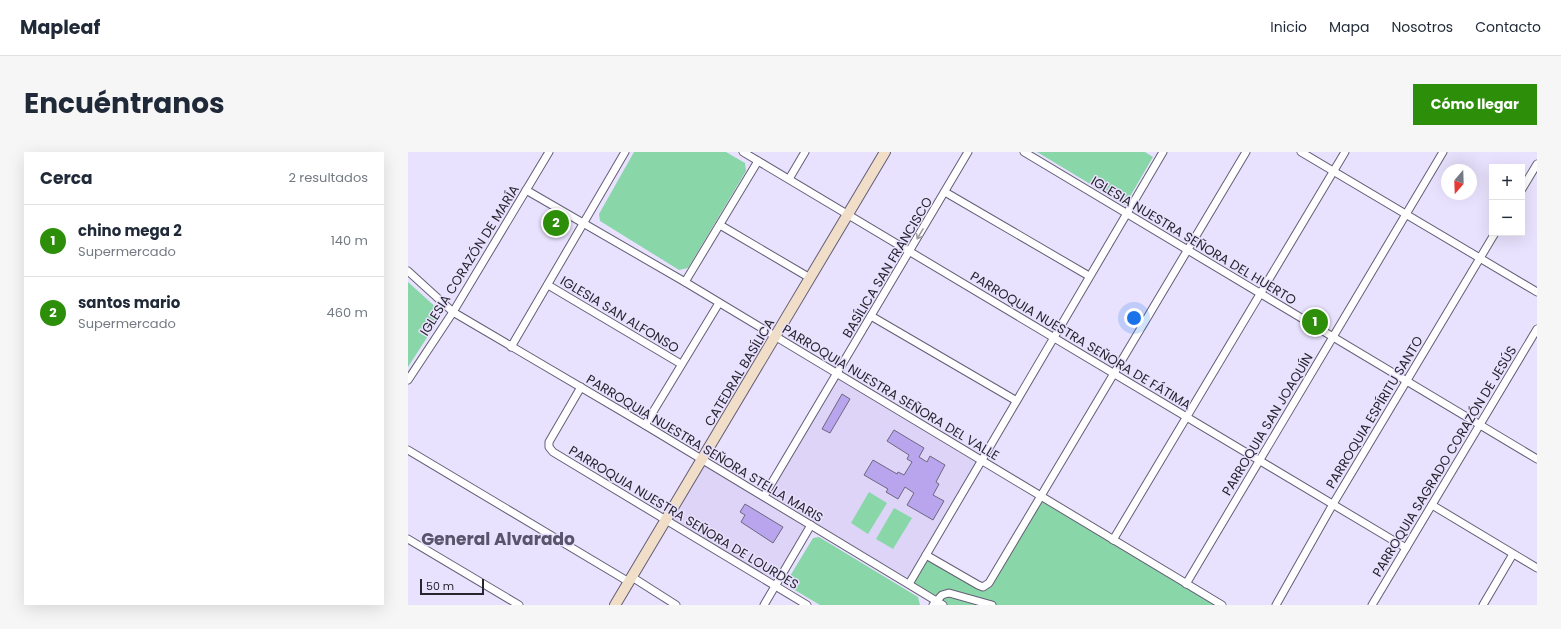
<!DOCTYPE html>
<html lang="es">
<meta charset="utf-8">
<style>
:root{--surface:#fff;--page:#f6f6f7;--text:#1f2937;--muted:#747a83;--line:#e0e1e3;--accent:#2d8f09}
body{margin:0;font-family:Poppins,sans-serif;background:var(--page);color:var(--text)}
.controls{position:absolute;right:12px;top:12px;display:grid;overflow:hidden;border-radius:0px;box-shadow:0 4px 16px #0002}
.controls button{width:36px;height:36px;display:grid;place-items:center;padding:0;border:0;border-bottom:1px solid var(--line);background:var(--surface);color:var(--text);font:20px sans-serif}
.compass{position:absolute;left:1033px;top:12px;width:36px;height:36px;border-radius:50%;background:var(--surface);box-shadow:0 4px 16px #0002;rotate:199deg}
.scale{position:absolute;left:12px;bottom:10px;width:64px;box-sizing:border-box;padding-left:4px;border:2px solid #28252f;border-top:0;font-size:11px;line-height:14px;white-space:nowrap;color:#28252f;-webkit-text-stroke:3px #e9e2fe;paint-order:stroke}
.you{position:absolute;left:726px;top:166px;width:14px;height:14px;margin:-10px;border:3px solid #fff;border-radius:50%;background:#1a73e8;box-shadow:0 0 0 6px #1a73e833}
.badge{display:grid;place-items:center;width:26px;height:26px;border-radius:50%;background:var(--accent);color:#fff;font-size:13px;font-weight:700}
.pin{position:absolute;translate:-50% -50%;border:2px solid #fff;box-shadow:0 1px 4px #0006}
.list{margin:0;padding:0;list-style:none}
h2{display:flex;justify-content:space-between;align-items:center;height:52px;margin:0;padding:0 16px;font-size:17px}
h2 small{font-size:13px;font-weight:400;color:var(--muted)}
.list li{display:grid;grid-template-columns:26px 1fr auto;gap:12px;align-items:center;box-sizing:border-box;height:72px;padding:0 16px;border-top:1px solid var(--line)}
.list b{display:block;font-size:15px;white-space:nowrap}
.list p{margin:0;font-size:13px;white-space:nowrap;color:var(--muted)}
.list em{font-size:13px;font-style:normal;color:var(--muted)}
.map{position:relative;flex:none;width:1129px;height:453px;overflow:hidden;border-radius:0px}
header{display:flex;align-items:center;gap:24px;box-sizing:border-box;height:56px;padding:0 20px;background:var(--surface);border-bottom:1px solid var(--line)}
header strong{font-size:19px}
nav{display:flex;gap:22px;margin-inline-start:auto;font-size:14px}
.intro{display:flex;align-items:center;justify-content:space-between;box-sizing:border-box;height:96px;padding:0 24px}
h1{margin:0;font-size:28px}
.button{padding:10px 18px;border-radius:0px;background:var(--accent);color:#fff;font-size:14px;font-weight:700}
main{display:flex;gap:24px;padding:0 24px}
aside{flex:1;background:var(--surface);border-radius:0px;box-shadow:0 4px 16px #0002}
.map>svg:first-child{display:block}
</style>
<header>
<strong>Mapleaf</strong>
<nav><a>Inicio</a><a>Mapa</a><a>Nosotros</a><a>Contacto</a></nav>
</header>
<div class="intro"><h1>Encuéntranos</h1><a class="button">Cómo llegar</a></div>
<main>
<aside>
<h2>Cerca<small>2 resultados</small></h2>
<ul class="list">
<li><span class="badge">1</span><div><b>chino mega 2</b><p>Supermercado</p></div><em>140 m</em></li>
<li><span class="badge">2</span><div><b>santos mario</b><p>Supermercado</p></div><em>460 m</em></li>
</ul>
</aside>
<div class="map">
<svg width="1129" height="453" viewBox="0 0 1129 453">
<rect width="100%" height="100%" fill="#e9e2fe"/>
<g fill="#ddd4f8">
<polygon points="429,223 572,308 501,431 357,344"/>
<polygon points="295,308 403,374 367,434 259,366"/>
</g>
<g fill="#89d7a9">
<polygon points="226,0 318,0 337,11 338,19 280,116 271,118 192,69 191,62"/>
<polygon points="629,0 737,0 745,5 717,53"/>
<polygon points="0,130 31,158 31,167 0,215"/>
<polygon points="461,340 479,351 460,382 443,371"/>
<polygon points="634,344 816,453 536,453 501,431 518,404 575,435"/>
<polygon points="486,356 504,366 485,397 468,387"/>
<polygon points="411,385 510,445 512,453 412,453 380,434 379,429 405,386"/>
</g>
<g fill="#b9a5ed" stroke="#6d677f">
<polygon points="434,242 442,247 422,281 414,277"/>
<polygon points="486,278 516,296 511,305 519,310 522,304 537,313 528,330 531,332 525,343 536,349 525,368 499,353 506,341 497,335 490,347 478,340 480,337 456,323 465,308 489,322 490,320 496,323 504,310 499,307 501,303 479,289"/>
<polygon points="337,352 375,375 365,391 333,370 337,363 332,360"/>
</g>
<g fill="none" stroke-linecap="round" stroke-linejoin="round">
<defs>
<g id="minor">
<polyline points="335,0 998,396"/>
<polyline points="616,0 1129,307"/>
<polyline points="893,0 1129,140"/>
<polyline points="381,27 397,0"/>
<polyline points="1114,37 1129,12"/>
<polyline points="118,38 277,130 814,453"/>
<polyline points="537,40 681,124"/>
<polyline points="312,73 402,126"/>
<polyline points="0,119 45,160 237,273 535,453"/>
<polyline points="277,130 350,9"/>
<polyline points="140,133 273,212"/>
<polyline points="463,164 607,248"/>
<polyline points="103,195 217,0"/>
<polyline points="0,228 45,160 141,0"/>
<polyline points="173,235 141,290 141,295 145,300 399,453"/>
<polyline points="237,273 311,151"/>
<polyline points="0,298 221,430"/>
<polyline points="356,344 560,0"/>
<polyline points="1024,353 1129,416"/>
<polyline points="0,387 111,453"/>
<polyline points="705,388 937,0"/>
<polyline points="518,403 570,433 575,435 581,431 838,0"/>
<polyline points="224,425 268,453"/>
<polyline points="501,432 755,0"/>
<polyline points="778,432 1035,0"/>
<polyline points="356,453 403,373"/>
<polyline points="525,453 534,443 541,441 584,453"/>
<polyline points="868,453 925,352 1087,81"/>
<polyline points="964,453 1129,177"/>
<polyline points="1075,453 1105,402"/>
</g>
<polyline id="secondary" points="207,453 477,0"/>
</defs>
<use href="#minor" stroke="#645e76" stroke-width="9"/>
<use href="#secondary" stroke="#645e76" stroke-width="12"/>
<use href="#minor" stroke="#fff" stroke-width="7"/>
<use href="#secondary" stroke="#f1dec9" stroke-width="10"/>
</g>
<defs><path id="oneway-shaft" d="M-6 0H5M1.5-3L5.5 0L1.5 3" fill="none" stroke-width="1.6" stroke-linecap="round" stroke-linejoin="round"/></defs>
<use stroke="#9e9da1" href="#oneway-shaft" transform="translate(512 82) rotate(121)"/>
<g text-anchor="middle" stroke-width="3" stroke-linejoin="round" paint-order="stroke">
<g font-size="13" fill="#28252f" stroke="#e9e2fe">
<text transform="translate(786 88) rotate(31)" y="5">IGLESIA NUESTRA SEÑORA DEL HUERTO</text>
<text transform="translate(61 108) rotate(-58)" y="5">IGLESIA CORAZÓN DE MARÍA</text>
<text transform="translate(479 115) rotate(-59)" y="5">BASÍLICA SAN FRANCISCO</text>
<text transform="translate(212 162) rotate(31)" y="5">IGLESIA SAN ALFONSO</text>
<text transform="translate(673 188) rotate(31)" y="5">PARROQUIA NUESTRA SEÑORA DE FÁTIMA</text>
<text transform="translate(331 220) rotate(-59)" y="5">CATEDRAL BASÍLICA</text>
<text transform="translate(483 240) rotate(31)" y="5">PARROQUIA NUESTRA SEÑORA DEL VALLE</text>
<text transform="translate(966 260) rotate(-59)" y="5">PARROQUIA ESPÍRITU SANTO</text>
<text transform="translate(859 272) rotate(-59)" y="5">PARROQUIA SAN JOAQUÍN</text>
<text transform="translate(297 296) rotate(31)" y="5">PARROQUIA NUESTRA SEÑORA STELLA MARIS</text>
<text transform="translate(1036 309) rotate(-59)" y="5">PARROQUIA SAGRADO CORAZÓN DE JESÚS</text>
<text transform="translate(276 365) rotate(31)" y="5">PARROQUIA NUESTRA SEÑORA DE LOURDES</text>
</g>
<g font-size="17" font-weight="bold" fill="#59536b" stroke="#e9e2fe">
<text x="90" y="393">General Alvarado</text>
</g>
</g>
</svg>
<div class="controls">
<button>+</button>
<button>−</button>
</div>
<svg class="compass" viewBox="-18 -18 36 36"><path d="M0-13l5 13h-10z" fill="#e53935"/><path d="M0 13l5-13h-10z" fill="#747a83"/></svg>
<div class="scale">50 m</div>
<div class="you"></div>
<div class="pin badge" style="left:907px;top:170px">1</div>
<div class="pin badge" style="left:148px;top:71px">2</div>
</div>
</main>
